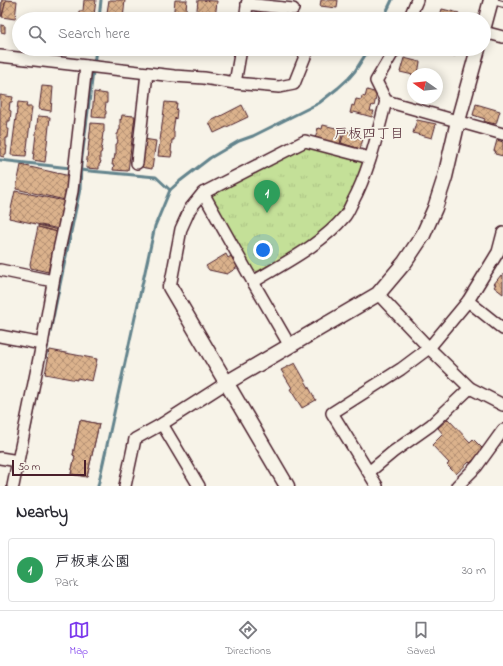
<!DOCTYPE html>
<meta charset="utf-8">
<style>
:root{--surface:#fff;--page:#f7f7f7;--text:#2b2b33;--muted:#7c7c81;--line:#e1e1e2;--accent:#7c3aed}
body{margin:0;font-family:"Indie Flower","Klee One",sans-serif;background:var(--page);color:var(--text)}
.compass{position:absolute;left:407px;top:68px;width:36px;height:36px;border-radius:50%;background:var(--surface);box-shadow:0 2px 10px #0003;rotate:284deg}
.scale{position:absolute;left:12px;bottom:10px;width:74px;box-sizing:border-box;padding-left:4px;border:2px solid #4a1f2b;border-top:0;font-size:11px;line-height:14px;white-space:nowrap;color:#4a1f2b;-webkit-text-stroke:3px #f7f3e8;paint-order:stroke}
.you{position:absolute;left:263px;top:250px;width:14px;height:14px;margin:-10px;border:3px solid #fff;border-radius:50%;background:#1a73e8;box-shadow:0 0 0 6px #1a73e833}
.badge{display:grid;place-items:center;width:26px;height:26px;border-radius:50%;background:var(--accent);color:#fff;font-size:13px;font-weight:700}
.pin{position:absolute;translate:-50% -33px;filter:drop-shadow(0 1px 2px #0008)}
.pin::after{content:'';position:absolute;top:21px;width:14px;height:12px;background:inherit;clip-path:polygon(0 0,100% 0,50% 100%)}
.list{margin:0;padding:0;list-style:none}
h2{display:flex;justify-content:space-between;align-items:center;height:52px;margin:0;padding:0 16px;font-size:17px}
h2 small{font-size:13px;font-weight:400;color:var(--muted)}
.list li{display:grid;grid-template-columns:26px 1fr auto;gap:12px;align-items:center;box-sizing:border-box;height:64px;margin:0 8px 8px;padding:0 8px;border:1px solid var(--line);border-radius:4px}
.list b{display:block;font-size:15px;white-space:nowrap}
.list p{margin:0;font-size:13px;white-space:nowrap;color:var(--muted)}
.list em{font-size:13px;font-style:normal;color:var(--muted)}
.icon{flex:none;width:22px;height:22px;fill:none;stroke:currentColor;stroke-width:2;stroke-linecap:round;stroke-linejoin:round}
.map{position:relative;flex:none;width:503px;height:486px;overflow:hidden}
.search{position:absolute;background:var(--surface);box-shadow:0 2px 10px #0003;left:12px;right:12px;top:12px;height:44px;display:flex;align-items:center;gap:10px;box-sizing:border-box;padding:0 14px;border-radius:22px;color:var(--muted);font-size:15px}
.sheet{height:124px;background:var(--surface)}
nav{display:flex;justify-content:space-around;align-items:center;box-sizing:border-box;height:56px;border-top:1px solid var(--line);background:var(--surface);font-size:11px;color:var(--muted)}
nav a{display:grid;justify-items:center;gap:2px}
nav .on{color:var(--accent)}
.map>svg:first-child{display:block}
</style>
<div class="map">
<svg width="503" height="486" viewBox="0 0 503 486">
<defs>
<pattern id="park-tufts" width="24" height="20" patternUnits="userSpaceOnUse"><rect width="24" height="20" fill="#c4e098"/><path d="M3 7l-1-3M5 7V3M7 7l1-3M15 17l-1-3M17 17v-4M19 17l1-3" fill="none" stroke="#aac083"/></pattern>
<pattern id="building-cross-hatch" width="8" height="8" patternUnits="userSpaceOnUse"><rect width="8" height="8" fill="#dbb28c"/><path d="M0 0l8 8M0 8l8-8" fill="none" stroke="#b49073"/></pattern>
</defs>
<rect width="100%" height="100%" fill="#f7f3e8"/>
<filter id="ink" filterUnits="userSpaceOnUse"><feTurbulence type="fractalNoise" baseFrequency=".025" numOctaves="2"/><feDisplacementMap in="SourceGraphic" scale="8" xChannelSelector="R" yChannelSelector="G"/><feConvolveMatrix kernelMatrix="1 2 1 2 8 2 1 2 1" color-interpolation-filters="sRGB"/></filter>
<g filter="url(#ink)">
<polygon fill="url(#park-tufts)" stroke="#878062" points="301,146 308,146 359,160 364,165 360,178 344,208 322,234 260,272 252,270 211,199 213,193"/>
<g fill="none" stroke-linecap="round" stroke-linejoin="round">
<g stroke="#64848d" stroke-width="3">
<polyline points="99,19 101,0"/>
<polyline points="383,19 392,0"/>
<polyline points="0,160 70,168"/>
<polyline points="79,170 156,177 170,190"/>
<polyline points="49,337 80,189 81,165 96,49"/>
<polyline points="45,359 48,343"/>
<polyline points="23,462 37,395"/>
<polyline points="98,486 155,226 170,190 180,181 210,158 239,141 253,136 319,103 338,88 349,78 355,71 369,49"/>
</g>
</g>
<g fill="url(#building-cross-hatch)" stroke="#4a1f2b">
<polygon points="2,0 6,0 2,16 1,16"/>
<polygon points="2,0 6,0 2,16 1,16"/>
<polygon points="6,0 17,1 15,19 2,17"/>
<polygon points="84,0 96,0 94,15 93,14 92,19 78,19 79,11 83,11"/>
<polygon points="109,0 125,0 123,19 106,19"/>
<polygon points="175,0 187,0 185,19 173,19"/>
<polygon points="198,0 217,1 215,19 196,19"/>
<polygon points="321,0 338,0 337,8 320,6"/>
<polygon points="442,9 459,13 457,19 439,19"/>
<polygon points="257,11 270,12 269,19 256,19"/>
<polygon points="1,25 5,26 5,33 1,32"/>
<polygon points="22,49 40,49 39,50 38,50 37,51"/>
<polygon points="429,49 456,49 455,56"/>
<polygon points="404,58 420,62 418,74 413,74 413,75 400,72"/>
<polygon points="42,86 53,87 51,111 39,109"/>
<polygon points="367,90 377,93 374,106 372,105 370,111 374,111 372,117 354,112 353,114 350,113 352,105 354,106 356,99 361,100 362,96 365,97"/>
<polygon points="94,92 107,94 107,103 106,103 105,110 106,111 106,114 105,114 105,118 92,117"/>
<polygon points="0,95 13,97 12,102 10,102 9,110 11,111 10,121 8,121 7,129 9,129 8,138 6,138 6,146 7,146 6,154 5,154 4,157 0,156"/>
<polygon points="18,102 27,103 26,107 32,107 26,156 11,155"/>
<polygon points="165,102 177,103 176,109 177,110 176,119 175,118 173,131 174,131 174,140 172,140 171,152 172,152 171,157 158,156"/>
<polygon points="476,104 500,111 496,124 486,122 484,121 485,119 473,115"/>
<polygon points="242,105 248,117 214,133 209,122"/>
<polygon points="122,115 135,116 128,171 113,170 114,165 112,165 113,159 114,160 115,154 116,154 116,144 117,144 118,140 117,140 117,134 118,134 119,130 120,130 120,119 121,120"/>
<polygon points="38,116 50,117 45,162 33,160"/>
<polygon points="417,120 436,124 432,138 413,133"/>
<polygon points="91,123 104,124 104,132 103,133 102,140 103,140 101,150 102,150 101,153 100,153 100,161 101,161 100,164 99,164 99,169 86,168"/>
<polygon points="323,125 340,129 339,134 342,135 340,144 315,138 318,128 319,129 319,128 322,129"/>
<polygon points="345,130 360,134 358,138 363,139 360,149 341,143"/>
<polygon points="144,139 156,141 152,169 141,167"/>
<polygon points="497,140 503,142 503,156 495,154 496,151 494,151"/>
<polygon points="21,165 70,176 65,200 16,189"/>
<polygon points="15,191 65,201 59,229 9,218"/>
<polygon points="38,225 58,230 57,232 38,227"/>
<polygon points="38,227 57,232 48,272 31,268 30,264"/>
<polygon points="226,254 228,258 231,256 238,267 227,274 209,270 206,266"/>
<polygon points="503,274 503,294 494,287 496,284 494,284 501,275 502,276"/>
<polygon points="50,350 97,359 92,381 77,378 77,380 45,374"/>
<polygon points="295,363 316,400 302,408 290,389 292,388 281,370"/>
<polygon points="448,419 470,442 473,439 483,449 479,452 481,453 470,463 469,462 456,474 447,465 449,463 432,445 443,434 438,428"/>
<polygon points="80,420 99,424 87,477 71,474 75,456 73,455"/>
<polygon points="80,420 99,424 87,477 71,474 75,456 73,455"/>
</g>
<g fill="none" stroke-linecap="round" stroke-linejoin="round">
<defs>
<polyline id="service" points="492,1 503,4"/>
<g id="minor">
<polyline points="247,4 293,9"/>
<polyline points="245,19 248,0"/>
<polyline points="409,19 417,0"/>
<polyline points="484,32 503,37"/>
<polyline points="395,49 376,81 386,101 503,134"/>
<polyline points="0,56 174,76 204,78 235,83 241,49"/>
<polyline points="235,83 279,87 294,84 308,49"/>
<polyline points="137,163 147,73"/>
<polyline points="0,270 53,281"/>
<polyline points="253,282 203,193 305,141 370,158"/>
<polyline points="170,287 181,229 190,209 203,193"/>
<polyline points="378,294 429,348 470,388 503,405"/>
<polyline points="468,301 503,329"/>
<polyline points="0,336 42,344"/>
<path d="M 290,346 L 253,282 C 284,263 321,245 345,216 C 348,212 350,207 352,203 C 369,172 377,135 386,101"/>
<polyline points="162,424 199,486"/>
<polyline points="0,458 18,461"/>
<polyline points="369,472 393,452 431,425 470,388"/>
<polyline points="13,486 18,461 42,344 59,250 72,191 86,66"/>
<polyline points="125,486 135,439 162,424 226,383"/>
<polyline points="377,486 332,413 401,369 429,348 468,301 498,252 503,233"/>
<polyline points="457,486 477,466 503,430"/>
</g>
<g id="tertiary">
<polyline points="484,26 491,0"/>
<polyline points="170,287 287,486"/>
<polyline points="226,383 378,294 405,262 423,235 435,208 445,177 458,121 478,49"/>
</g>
</defs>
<use href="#service" stroke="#4a1f2b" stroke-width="8"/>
<use href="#minor" stroke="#4a1f2b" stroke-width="14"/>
<use href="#tertiary" stroke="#4a1f2b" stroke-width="17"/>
<use href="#service" stroke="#f7f3e8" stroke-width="5.5"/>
<use href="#minor" stroke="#f7f3e8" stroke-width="11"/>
<use href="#tertiary" stroke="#f7f3e8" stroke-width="14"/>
</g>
</g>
<g text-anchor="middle" stroke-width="3.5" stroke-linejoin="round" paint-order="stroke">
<g font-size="14" fill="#4a1f2b" stroke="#f7f3e8">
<text x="369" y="138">戸板四丁目</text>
</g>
</g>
</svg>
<svg class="compass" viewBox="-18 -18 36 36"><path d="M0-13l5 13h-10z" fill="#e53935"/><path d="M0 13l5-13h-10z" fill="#7c7c81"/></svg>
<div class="scale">50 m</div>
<div class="you"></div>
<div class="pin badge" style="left:267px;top:213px;background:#2e9e5b">1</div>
<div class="search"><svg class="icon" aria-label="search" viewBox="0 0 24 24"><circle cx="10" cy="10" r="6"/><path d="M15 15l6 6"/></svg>Search here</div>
</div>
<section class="sheet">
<h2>Nearby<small></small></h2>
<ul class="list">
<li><span class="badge" style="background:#2e9e5b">1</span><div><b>戸板東公園</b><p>Park</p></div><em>30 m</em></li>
</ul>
</section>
<nav>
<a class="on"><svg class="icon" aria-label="map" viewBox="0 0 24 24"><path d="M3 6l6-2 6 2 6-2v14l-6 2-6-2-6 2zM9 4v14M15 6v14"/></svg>Map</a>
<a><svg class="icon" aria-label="directions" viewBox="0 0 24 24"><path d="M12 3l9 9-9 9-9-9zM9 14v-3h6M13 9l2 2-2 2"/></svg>Directions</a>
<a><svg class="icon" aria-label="saved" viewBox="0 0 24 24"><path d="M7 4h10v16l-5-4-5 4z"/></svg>Saved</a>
</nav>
